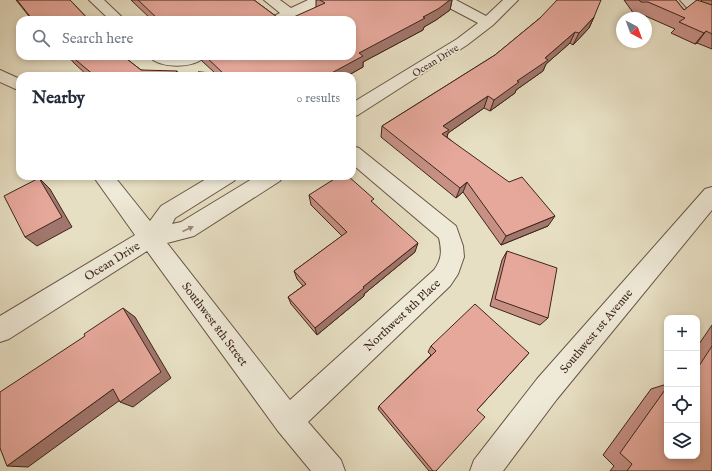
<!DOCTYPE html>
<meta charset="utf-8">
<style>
:root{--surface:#fff;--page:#f2f2f3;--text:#1f2937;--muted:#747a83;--line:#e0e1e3}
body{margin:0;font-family:"IM FELL English",serif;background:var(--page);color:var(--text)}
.controls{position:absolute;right:12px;bottom:12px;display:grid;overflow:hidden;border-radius:8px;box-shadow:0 2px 6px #0003}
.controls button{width:36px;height:36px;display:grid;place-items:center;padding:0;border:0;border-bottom:1px solid var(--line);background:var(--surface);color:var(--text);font:20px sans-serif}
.compass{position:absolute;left:616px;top:12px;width:36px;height:36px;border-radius:50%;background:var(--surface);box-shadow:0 2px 6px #0003;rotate:139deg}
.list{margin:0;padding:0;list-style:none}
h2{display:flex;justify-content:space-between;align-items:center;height:52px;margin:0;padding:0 16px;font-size:17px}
h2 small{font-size:13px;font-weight:400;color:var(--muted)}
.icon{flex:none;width:22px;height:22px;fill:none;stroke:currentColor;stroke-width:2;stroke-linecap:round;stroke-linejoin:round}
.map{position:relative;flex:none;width:712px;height:471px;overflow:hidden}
.search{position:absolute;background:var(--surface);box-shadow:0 2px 6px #0003;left:16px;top:16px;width:340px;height:44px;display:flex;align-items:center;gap:10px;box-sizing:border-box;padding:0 14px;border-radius:12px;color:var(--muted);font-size:15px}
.panel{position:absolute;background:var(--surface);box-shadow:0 2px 6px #0003;left:16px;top:72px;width:340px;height:108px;border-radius:12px}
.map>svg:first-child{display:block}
</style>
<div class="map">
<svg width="712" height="471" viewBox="0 0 712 471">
<rect width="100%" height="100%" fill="#e7dfc3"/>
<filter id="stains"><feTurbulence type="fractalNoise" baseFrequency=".005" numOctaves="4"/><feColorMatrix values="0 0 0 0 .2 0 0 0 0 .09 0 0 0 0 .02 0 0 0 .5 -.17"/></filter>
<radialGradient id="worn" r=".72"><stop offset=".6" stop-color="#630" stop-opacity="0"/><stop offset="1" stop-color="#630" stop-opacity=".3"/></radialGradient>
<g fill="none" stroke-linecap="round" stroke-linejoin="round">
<defs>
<g id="minor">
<polygon points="89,0 104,0 125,20 110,20"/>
<polygon points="264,0 280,0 291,8 308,0 326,0 324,3 289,20 270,20 272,17 280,13"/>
<polygon points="438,0 456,0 486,16 503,0 518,0 493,25 467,45 358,115 352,117 352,103 457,39 478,23 440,3"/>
<polygon points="680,0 695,0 699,4 712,10 712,19 689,10"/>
<path d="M 149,56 L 205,56 C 196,69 158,69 149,56 Z"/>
<polygon points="0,70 20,79 20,91 0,82"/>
<path d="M 352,146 L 359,148 L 456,226 L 463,246 L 464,257 L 458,274 L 450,286 L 308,422 L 341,460 L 345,471 L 311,471 L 278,431 L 147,251 L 9,339 L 0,342 L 0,316 L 135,235 L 93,176 L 114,176 L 150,221 L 161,206 L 211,176 L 237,176 L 234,181 L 175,218 L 172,224 L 181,222 L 257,176 L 283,176 L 280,181 L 194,236 L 167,243 L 290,400 L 434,270 C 442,259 442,251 439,238 L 352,164 Z"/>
<polygon points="712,187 712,210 557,399 503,471 470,471 474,460 537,379 705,189"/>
</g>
</defs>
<use href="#minor" stroke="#685446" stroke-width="2"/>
<use href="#minor" fill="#efead8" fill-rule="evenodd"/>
</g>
<g fill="#c69085" stroke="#3e251c">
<polygon points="16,0 70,0 89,20 32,20"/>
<polygon points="131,0 254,0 281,20 152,20"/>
<polygon points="316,0 452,0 450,10 436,20 424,27 423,30 363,62 363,67 347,76 199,76 198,72 215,73 202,61 200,56 352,56 316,7"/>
<polygon points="624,0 676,0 684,10 701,1 702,0 712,0 712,49 697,43 695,44 671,33 675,29 641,14 634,14"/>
<polygon points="594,17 589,28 573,45 570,43 546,64 543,71 516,90 515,93 490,111 484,108 448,133 447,137 548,226 501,245 463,192 456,198 381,137 382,126 495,55 540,18"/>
<polygon points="68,56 123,56 141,70 179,76 88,76 74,63"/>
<polygon points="309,195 374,204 415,252 364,294 364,296 317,335 291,304 288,297 303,286 297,279 294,271 342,236 311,205"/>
<polygon points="507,251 548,318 540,325 490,306 502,260"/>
<polygon points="712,325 712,471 610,471 614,466 603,455 651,389 667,384 667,456 697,456 697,347"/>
<polygon points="431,346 529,353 477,410 436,471 429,471 378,409 379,406 431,355 428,352"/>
</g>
<g fill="#a1766c" stroke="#3e251c">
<polygon points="450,0 452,0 450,10 436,20 424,27 423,30 363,62 363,67 347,76 326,76 359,53 423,17"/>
<polygon points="39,17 41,20 33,20 32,19"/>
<polygon points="594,17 589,28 573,45 579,33"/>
<polygon points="706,31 697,43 695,44 704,33"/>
<polygon points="575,32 570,43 546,64 543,71 516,90 515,93 490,111 494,100 545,58"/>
<polygon points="177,71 179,76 174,76"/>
<polygon points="488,96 484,108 448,133 446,141 440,145 443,126"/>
<polygon points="39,178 50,189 72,227 37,246 25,237"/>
<polygon points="467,182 463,192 456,198 460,188"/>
<polygon points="555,216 548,226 501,245 506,236"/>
<polygon points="418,243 415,252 364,294 364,296 317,335 315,328 363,287"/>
<polygon points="123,308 135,317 171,378 133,407 120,402"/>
<polygon points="113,389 127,395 28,467 7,466"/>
</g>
<g fill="#e6a89b" stroke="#3e251c">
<polygon points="17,0 70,0 89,20 41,20 39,17 32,19"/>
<polygon points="138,0 254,0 281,20 164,20 162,18 159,20"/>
<polygon points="320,0 450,0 438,9 423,17 425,18 359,53 363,56 326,76 201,76 198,72 224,74 205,56 352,56 352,20 287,20 325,3"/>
<polygon points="557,0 601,0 594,17 579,33 575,32 545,58 548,60 517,81 519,82 494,100 488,96 443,126 449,130 442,134 509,182 522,177 555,216 506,236 467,182 460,188 382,126 495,55 540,18"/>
<polygon points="639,0 676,0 684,10 697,0 712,5 712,34 706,31 704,33 679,22 685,18 648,2 641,2"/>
<polygon points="71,56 123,56 141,70 177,71 174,76 95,76"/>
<polygon points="339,176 348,176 374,199 371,201 418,243 363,287 364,288 315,328 288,297 306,284 294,271 347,232 309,195"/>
<polygon points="39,178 62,217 25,237 4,196"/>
<polygon points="507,251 557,268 548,318 495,299"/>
<polygon points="475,304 529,353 477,410 485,417 436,471 433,471 379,406 436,351 431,346"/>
<polygon points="123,308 161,372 120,402 113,389 7,466 0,448 0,392 85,336 84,334"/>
<polygon points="712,346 712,471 627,471 632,464 620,453 667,387 667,456 697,456 697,369"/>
</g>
<defs><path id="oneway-solid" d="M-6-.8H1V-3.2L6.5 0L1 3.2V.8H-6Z"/></defs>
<use fill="#96887a" href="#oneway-solid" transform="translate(188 229) rotate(-24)"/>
<g text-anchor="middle" stroke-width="3.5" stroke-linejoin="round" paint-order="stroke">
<g font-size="10" fill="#3e251c" stroke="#efead8">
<text transform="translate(435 60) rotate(-32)" y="4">Ocean Drive</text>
</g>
<g font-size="12" fill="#3e251c" stroke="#efead8">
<text transform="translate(112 261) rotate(-32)" y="4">Ocean Drive</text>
<text transform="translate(402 315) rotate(-43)" y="4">Northwest 8th Place</text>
<text transform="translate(215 324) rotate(53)" y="4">Southwest 8th Street</text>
<text transform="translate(596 331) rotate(-50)" y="4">Southwest 1st Avenue</text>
</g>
</g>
<rect width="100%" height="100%" filter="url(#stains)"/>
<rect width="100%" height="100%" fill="url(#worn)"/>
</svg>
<div class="controls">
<button>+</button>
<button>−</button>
<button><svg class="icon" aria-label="locate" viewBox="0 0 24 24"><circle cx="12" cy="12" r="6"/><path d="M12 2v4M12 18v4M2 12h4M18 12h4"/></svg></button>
<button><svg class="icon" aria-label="layers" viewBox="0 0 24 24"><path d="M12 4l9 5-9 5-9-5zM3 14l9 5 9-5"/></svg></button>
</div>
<svg class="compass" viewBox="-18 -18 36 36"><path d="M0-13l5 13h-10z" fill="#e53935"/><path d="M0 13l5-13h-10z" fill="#747a83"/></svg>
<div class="search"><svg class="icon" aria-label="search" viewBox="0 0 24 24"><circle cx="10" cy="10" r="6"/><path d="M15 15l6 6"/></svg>Search here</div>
<section class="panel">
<h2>Nearby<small>0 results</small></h2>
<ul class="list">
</ul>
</section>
</div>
